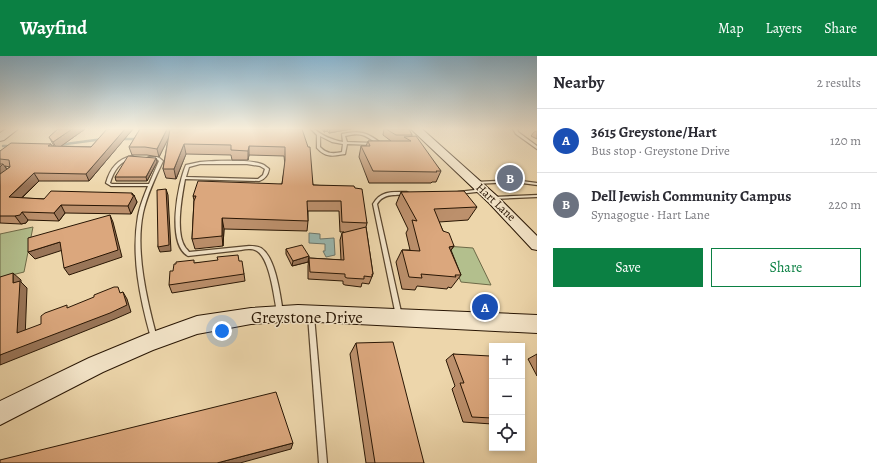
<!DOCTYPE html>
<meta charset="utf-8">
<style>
:root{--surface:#fff;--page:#f7f7f7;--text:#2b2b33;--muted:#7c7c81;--line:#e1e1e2;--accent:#0b8043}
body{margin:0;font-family:Alegreya,serif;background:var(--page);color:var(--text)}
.controls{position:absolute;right:12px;bottom:12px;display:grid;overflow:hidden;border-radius:0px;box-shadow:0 2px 6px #0003}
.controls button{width:36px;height:36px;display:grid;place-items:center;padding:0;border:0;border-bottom:1px solid var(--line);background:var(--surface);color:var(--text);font:20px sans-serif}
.you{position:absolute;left:222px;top:275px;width:14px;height:14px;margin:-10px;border:3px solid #fff;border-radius:50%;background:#1a73e8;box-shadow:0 0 0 6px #1a73e833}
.badge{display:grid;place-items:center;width:26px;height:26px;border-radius:50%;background:var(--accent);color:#fff;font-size:13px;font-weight:700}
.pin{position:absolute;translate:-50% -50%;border:2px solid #fff;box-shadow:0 1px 4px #0006}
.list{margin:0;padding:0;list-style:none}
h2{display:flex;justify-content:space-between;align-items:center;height:52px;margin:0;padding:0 16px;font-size:17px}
h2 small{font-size:13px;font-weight:400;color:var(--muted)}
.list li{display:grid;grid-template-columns:26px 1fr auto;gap:12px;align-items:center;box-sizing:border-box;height:64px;padding:0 16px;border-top:1px solid var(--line)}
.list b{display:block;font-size:15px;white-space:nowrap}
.list p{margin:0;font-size:13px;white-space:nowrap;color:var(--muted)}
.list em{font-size:13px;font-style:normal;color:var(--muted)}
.actions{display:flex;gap:8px;padding:12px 16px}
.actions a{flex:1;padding:9px 0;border:1px solid var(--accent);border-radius:0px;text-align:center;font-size:14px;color:var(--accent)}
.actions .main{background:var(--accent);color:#fff}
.icon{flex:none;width:22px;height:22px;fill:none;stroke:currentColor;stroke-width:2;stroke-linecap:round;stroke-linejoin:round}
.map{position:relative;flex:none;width:537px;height:407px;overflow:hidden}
header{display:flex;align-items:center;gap:24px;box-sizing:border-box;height:56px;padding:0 20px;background:var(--accent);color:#fff}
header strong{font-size:19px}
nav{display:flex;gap:22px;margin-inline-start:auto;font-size:14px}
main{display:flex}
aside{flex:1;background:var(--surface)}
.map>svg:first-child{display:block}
</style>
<header>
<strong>Wayfind</strong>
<nav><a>Map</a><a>Layers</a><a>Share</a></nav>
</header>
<main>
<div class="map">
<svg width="537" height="407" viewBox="0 0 537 407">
<rect width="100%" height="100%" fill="#edd6ab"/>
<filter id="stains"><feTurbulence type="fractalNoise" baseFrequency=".005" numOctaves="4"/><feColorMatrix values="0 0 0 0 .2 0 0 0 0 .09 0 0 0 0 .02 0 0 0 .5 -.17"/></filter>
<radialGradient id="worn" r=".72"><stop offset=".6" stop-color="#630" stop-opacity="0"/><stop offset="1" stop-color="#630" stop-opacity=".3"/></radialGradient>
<g fill="#b3bf8d" stroke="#6e6a48">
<polygon points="33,171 24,216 0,222 0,178"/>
<polygon points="446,190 473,192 491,229 461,226"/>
</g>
<polygon fill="#9ab8b0" stroke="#6d776b" points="309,177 320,178 320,183 334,182 335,199 326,201 323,195 325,195 325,188 309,187"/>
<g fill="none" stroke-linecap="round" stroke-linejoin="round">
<g stroke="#6d776b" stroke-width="2.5">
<polyline points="119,83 139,83"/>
<polyline points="58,89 103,83"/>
<polyline points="3,90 11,90"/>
</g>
<defs>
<g id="lane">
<path d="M 311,73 L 314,73 C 323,80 332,84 343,86 L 342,78 C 360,74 367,76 382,88 L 379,89 C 365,79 362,76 345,80 L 347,86 L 375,87 L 377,88 L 375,89 L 347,88 L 345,98 C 333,100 326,102 317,92 L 317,79 ZM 320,80 L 332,86 L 343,88 L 342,96 C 333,98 327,98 320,91 Z"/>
<polygon points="513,73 517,73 518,76 537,90 537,93 516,78"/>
<path d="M 132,100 L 134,101 L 133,102 C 120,105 114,114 110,127 L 112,128 L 149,128 L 159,105 L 157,103 L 149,103 L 147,102 L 149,101 L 158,101 L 163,105 C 155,122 147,139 143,157 C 135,195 147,245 157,282 L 156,284 L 154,285 L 152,284 L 151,282 C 140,243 131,200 138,160 C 140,149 144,140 148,130 L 111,130 L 106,127 C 110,113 117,103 132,100 Z"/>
<path d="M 200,106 C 213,105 254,103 264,109 C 265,110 268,112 269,113 C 268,119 265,123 259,125 L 185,123 C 182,140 175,176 185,191 C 186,193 188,194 189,196 L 249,190 C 253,190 257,190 261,192 C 276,202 280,239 283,256 L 282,258 L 280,259 L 278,258 L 277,256 C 274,241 270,203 257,195 C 252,192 246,193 241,194 L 188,200 C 166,188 178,127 186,109 ZM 200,108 L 247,108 L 260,110 L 265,113 L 263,119 L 258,123 L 186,121 L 189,111 Z"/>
<polygon points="514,124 537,127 537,129 514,126 475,128 473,127 475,126"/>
<polygon points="483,133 485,134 485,135 458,138 456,137 458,136"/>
<path d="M 407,136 L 409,137 L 409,138 C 397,140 384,136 377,148 L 402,260 L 401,262 L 399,263 L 397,262 L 396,260 L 373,148 C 381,134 393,136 407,136 Z"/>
<polygon points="537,139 537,141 493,143 491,142 493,141"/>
<polygon points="311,257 313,258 314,260 327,407 319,407 308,260 309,258"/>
</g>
<g id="secondary">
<polygon points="6,73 18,73 4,84 0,85 0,77"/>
<polygon points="411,73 422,73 498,141 537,180 537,194 532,193 489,147"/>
<polygon points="298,249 537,259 537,277 298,265 251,268 197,278 153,294 103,316 0,369 0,345 89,302 147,278 197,260 251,252"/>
</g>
</defs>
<use href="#lane" stroke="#5a462e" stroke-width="2.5"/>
<use href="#secondary" stroke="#291604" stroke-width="2"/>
<use href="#lane" fill="#f3e4c8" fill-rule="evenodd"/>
<use href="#secondary" fill="#f3e4c8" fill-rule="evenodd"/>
</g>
<g fill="#bc906c" stroke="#291604" fill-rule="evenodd">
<path d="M 58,73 L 85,73 L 61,90 L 91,91 L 107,74 L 106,73 L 133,73 L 89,125 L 39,125 L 22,142 L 44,143 L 133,139 L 137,146 L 131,158 L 65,157 L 59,165 L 28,164 L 26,167 L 21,168 L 0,167 L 0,95 L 51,88 L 52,90 L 54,90 L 49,81 ZM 5,110 L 10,111 L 7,113 Z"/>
<polygon points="140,73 302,73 313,129 355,132 367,167 366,171 373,218 369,228 362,227 361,231 345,229 343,228 343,225 308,223 308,210 309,202 341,204 340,184 342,177 344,176 340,176 339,155 308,155 308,165 307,175 224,173 223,190 195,193 192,183 194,144 193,140 282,128 285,109 284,100 249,99 248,104 232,104 231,99 186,98 176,123 166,122 163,113 168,83 159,101 147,99 132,99 129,91"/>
<polygon points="322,73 351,73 329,77 327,75 324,76"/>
<polygon points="384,73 409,73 412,79 412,80 441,115 436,126 432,126 431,127 369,127 359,101 361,90 366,90 368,85 391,85 383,79"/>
<polygon points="537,75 537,83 531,80 534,76"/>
<polygon points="156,102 157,106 147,125 116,125 115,121"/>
<polygon points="401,136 477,151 468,164 439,166 443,175 454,190 451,194 461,219 451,232 448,231 447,233 417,230 415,234 402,233 396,206 402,194 410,194 406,177 408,173 396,148"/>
<polygon points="286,193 309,200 308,206 292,210 286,198"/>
<polygon points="239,205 244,218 245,225 172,237 169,229 195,207"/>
<polygon points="356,287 424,407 366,407 350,298"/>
<polygon points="453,298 492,305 492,368 463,366 452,333 455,330 446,304"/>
<polygon points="537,298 537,320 528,303"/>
</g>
<g fill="#997558" stroke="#291604">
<polygon points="72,73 85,73 57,93 53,86"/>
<polygon points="125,73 133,73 89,125 86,118"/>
<polygon points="167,73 173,73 159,101 157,93"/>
<polygon points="325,73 328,73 327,75 324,76"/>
<polygon points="330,73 351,73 329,77"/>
<polygon points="184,88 186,98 176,123 174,113"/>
<polygon points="249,90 249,99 248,104 248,95"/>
<polygon points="156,102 157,106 147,125 146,121"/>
<polygon points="3,108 8,115 0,123 0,111"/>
<polygon points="34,117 39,125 15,148 9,141"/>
<polygon points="166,133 168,139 171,195 160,196 158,191"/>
<polygon points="132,137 134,140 134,139 137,146 131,158 128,150"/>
<polygon points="61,149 65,157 59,165 54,157"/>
<polygon points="22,156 28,164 26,167 21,168 15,160"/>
<polygon points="110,159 113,166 122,201 69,219 64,212"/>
<polygon points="222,162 224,173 223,190 222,180"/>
<polygon points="60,186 66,193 35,203 28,196"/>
<polygon points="454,190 445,202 449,191"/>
<polygon points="309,200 308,206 292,210 293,205"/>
<polygon points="13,217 21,224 21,226 27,232 25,283 17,277 13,227"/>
<polygon points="123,236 127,243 131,256 115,263 0,309 0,299"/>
<polygon points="293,387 291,393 240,407 217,407"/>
</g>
<g fill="#dba77d" stroke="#291604">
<polygon points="58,73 72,73 53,86 49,81"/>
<polygon points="107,73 125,73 86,118 34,117 9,141 44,143 51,135 132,137 132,139 134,139 128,150 61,149 54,157 22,156 20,159 15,160 0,160 0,118 10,111 9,104 0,103 0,95 11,87 51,88 48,90 91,91"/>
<polygon points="140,73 167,73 157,93 145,91 129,91"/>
<polygon points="170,73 302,73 308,91 310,91 313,129 354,130 355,132 362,133 367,167 342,166 341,145 307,145 308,165 222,162 222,180 192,183 194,145 196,140 193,140 198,125 282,128 285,104 285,91 249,90 248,95 231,94 231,89 184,88 174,113 163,113"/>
<polygon points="386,73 409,73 412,79 396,79"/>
<polygon points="416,80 441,115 436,115 437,116 373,115 361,90 370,90 368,85 411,85 404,81"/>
<polygon points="128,100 156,102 146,121 115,121"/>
<polygon points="0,108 3,108 0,111"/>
<polygon points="166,133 169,189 158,191 157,134"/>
<polygon points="464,135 477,151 434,153 443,175 449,177 454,190 449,191 461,219 455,219 456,221 421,218 422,222 409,221 402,194 420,195 412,164 417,165 401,136"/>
<polygon points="110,159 118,194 64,212 60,186 28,196 28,182"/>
<polygon points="366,171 373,218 372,218 372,221 364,220 364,223 347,222 345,221 345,218 310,216 309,202 344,204 342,177"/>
<polygon points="302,189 309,200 293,205 286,193"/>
<polygon points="238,199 239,205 242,205 244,218 169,229 170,215 173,215 174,208 176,208 176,206 194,204 194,207 218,204 217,201"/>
<polygon points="13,217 13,227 20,225 17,277 41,268 41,260 45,257 67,249 67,252 94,241 94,239 114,231 118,231 120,237 123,236 127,249 110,257 0,299 0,221"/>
<polygon points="393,286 424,407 375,407 356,287"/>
<polygon points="453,298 490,300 492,305 492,362 472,361 460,327 464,327"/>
<polygon points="276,336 293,387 217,407 0,407 0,404"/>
</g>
<linearGradient id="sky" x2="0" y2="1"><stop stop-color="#89b6d2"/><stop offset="0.56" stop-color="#f7edd9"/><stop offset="1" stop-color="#f7edd9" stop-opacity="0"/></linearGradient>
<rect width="537" height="130" fill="url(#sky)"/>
<g text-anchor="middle" stroke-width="3" stroke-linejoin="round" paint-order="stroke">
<g font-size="12" fill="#291604" stroke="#f3e4c8">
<text transform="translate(496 146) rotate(43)" y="4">Hart Lane</text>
</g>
<g font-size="17" fill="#291604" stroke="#f3e4c8">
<text x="307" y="267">Greystone Drive</text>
</g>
</g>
<rect width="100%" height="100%" filter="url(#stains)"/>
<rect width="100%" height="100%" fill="url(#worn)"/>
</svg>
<div class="controls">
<button>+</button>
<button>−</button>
<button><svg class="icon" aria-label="locate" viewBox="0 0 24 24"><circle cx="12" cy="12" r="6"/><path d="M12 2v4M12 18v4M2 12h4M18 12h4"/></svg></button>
</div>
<div class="you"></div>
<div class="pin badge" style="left:485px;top:251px;background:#1a4fb4">A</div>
<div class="pin badge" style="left:510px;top:122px;background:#6b7280">B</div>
</div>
<aside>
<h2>Nearby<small>2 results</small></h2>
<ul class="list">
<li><span class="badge" style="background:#1a4fb4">A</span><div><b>3615 Greystone/Hart</b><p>Bus stop · Greystone Drive</p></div><em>120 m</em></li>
<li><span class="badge" style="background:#6b7280">B</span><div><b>Dell Jewish Community Campus</b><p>Synagogue · Hart Lane</p></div><em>220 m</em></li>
</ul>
<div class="actions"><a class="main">Save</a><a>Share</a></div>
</aside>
</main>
